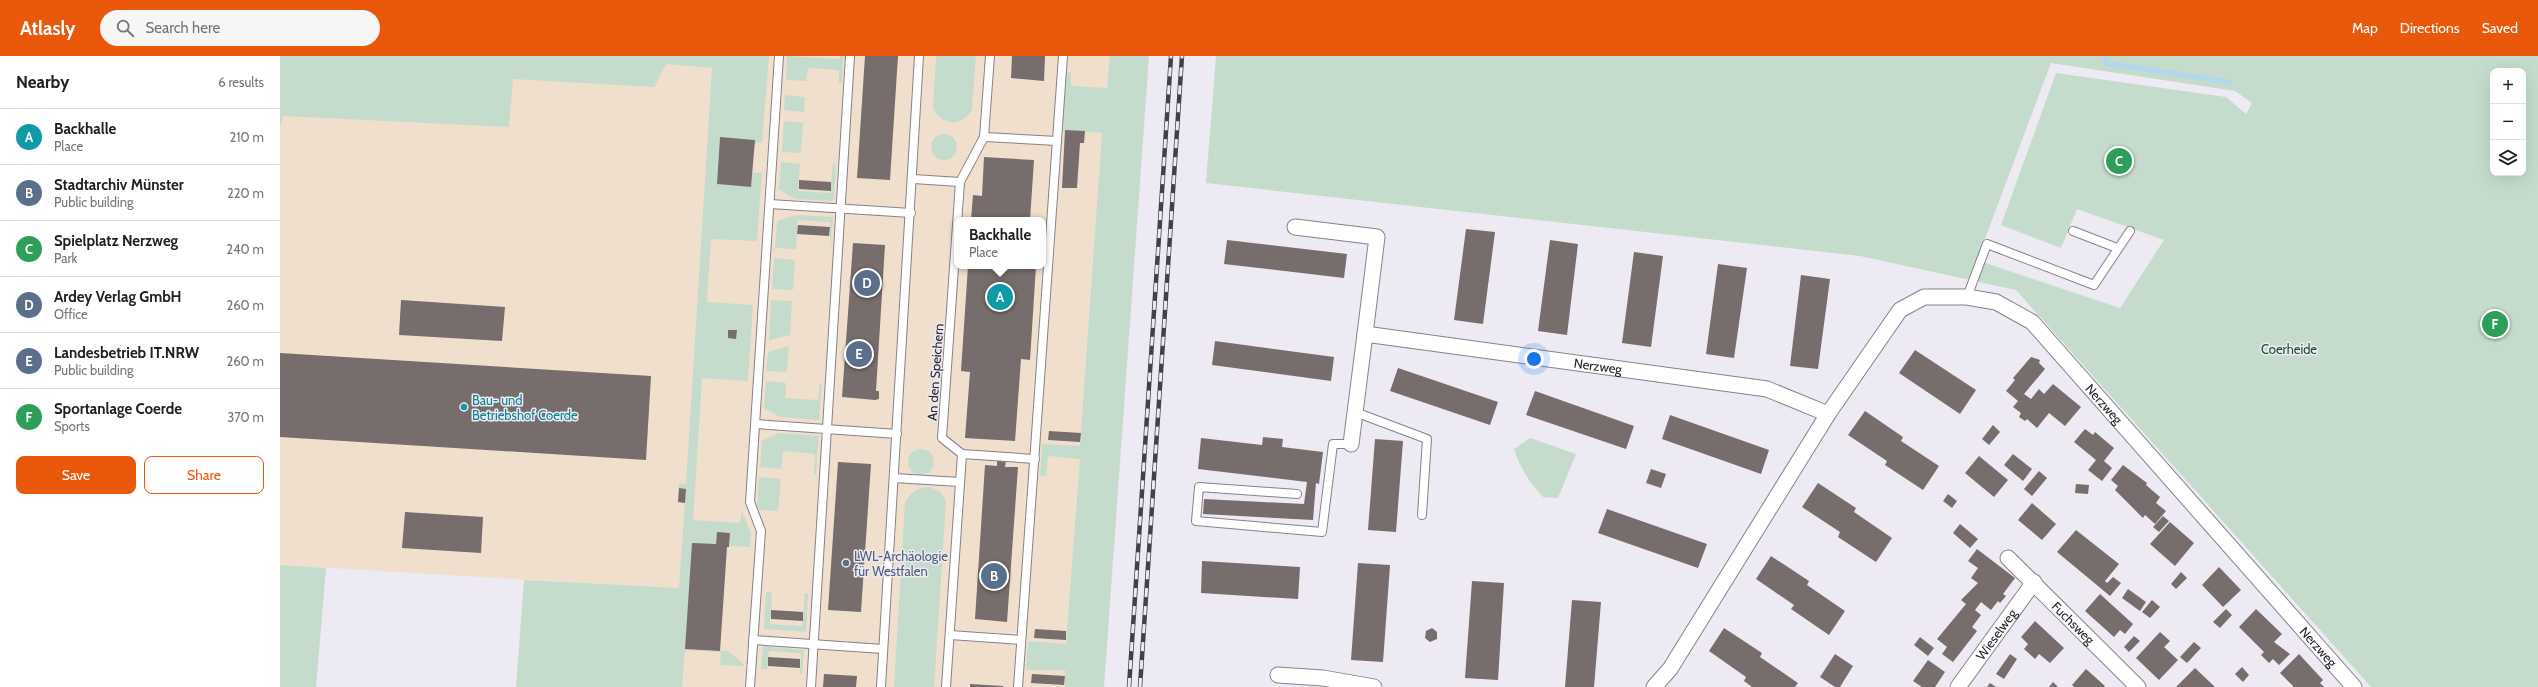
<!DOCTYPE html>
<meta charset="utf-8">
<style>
:root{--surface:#fff;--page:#f6f6f6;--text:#202124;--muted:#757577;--line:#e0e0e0;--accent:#ea580c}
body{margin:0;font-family:Cabin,sans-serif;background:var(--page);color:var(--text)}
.controls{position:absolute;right:12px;top:12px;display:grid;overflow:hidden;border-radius:8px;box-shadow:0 4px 16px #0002}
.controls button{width:36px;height:36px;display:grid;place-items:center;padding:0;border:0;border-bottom:1px solid var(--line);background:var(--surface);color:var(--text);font:20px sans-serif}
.you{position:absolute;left:1254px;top:303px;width:14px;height:14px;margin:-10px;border:3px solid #fff;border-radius:50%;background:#1a73e8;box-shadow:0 0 0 6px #1a73e833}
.badge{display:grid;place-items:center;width:26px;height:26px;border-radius:50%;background:var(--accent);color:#fff;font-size:13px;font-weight:700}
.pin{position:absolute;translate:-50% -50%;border:2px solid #fff;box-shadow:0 1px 4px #0006}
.popup{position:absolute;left:674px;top:161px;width:92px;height:52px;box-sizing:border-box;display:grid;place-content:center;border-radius:8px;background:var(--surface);filter:drop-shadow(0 1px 3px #0005);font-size:13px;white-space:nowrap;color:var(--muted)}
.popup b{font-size:15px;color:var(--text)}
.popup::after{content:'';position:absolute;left:50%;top:100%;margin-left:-8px;border:8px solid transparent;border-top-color:var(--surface)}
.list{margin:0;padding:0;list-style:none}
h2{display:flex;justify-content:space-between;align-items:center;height:52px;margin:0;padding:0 16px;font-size:17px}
h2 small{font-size:13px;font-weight:400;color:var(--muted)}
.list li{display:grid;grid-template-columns:26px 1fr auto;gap:12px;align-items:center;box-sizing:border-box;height:56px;padding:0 16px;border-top:1px solid var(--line)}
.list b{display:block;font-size:15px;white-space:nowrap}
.list p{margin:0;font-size:13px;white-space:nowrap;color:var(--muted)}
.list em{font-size:13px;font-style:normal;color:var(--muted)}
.actions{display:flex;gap:8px;padding:12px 16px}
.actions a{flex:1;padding:9px 0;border:1px solid var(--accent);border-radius:8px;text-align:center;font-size:14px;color:var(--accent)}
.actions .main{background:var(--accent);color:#fff}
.icon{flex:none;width:22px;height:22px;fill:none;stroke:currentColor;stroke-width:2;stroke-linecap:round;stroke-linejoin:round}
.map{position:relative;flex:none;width:2258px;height:631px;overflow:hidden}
header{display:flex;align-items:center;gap:24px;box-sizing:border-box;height:56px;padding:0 20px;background:var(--accent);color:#fff}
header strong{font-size:19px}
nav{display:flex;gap:22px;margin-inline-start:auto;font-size:14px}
.search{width:280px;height:36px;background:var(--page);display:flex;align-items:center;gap:10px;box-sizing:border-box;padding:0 14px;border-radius:22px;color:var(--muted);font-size:15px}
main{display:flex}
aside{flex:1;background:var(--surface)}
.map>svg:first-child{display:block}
</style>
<header>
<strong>Atlasly</strong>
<div class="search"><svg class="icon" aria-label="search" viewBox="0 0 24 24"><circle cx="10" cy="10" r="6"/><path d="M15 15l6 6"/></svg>Search here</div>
<nav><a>Map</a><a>Directions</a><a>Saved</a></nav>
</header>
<main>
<aside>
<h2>Nearby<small>6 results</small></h2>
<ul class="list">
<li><span class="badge" style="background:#0f9aa8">A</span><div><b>Backhalle</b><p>Place</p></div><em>210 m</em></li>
<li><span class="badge" style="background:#5c6f8a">B</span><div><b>Stadtarchiv Münster</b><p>Public building</p></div><em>220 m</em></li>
<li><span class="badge" style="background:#2e9e5b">C</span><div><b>Spielplatz Nerzweg</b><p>Park</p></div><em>240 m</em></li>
<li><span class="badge" style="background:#5c6f8a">D</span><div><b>Ardey Verlag GmbH</b><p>Office</p></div><em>260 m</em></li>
<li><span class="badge" style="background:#5c6f8a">E</span><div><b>Landesbetrieb IT.NRW</b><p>Public building</p></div><em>260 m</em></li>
<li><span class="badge" style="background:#2e9e5b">F</span><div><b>Sportanlage Coerde</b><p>Sports</p></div><em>370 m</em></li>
</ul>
<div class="actions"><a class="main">Save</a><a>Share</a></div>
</aside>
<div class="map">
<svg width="2258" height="631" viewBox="0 0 2258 631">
<rect width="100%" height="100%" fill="#edeaf3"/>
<path fill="#f0dfcd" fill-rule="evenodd" d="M 0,0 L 849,0 L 805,631 L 393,631 L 399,533 L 0,509 ZM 677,164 L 763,164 L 763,210 L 677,210 Z"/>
<g fill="#c5dccc" fill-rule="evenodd">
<polygon points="0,0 489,0 482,86 474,88 474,84 440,82 437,128 471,131 472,117 482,117 477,185 431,183 427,246 473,249 468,325 422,322 413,464 460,467 462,456 471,477 470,491 450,490 450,477 437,476 436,488 406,593 448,595 464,608 464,610 440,609 441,596 405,594 402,631 236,631 244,524 399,532 406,433 399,432 399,427 406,428 432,12 386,8 374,31 233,23 229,71 3,60 0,71"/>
<polygon points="507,0 560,3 560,0 563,0 562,27 559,27 559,14 528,12 526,25 506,24"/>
<path d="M 656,0 L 696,0 L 692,54 C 681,71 662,70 653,52 Z"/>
<polygon points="830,0 869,0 824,631 785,631 785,614 746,614 748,585 786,588 800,403 768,400 766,420 760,420 762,388 800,390 822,77 782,74 786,16 791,16 791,30 827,32"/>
<path d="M 936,0 L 2258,0 L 2258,631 L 2091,631 L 1736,234 L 1580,200 L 926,127 ZM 1771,7 L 1955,35 L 1972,47 L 1966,58 L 1946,41 L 1776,17 L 1721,169 L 1781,192 L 1797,153 L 1884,184 L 1840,252 L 1697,204 ZM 2213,15 L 2243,15 L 2243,117 L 2213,117 Z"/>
<polygon points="505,39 525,41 524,56 504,54"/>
<polygon points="504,65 523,67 521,97 502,96"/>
<circle cx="664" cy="91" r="13"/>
<polygon points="501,106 520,108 518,135 550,137 553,108 556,109 554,143 551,145 515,143 499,133"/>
<polygon points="516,159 553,161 550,198 550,166 518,164 516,193 495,192 497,165"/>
<polygon points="494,202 515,204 513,234 492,233"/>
<polygon points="491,244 512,245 510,279 489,284"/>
<polygon points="509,290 507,316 486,315 488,296"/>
<polygon points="486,325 506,327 505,342 538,344 540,327 542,327 539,364 500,361 484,352"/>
<polygon points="499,377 539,380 536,418 534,418 535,398 503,395 501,413 480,411 482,385"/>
<path d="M 1250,382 L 1296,398 L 1278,442 L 1263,441 C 1250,427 1240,412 1234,393 Z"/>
<circle cx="641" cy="406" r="13"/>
<polygon points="479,421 501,423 498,455 480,454 477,449"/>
<path d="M 650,431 L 660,436 L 666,445 L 654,631 L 614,631 L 625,447 C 632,435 637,432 650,431 Z"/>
<polygon points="0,509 46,512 36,631 0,631"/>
<polygon points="486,536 492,537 490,568 522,570 525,537 528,537 526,576 484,573"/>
<polygon points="483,590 524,594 522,618 520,618 521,597 489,595 487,613 481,613"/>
</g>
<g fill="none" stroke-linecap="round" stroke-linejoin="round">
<polyline stroke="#b2d6ed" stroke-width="5" points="1827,0 1825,7 1949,26"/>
</g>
<g fill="#776d6d">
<polygon points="585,0 618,0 610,124 577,122"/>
<polygon points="732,0 765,0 764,25 731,22"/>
<polygon points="785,74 805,75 804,87 800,87 797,132 782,132"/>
<polygon points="440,81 475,84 471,131 437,128"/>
<polygon points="704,101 754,104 750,164 691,164 693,139 702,140"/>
<polygon points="519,124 551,126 551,135 519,133"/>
<polygon points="518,169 550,171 549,180 517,178"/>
<polygon points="1186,173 1215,176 1203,268 1174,264"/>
<polygon points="947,184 1067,198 1064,222 944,208"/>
<polygon points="1270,184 1298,188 1287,279 1258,275"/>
<polygon points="573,187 605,189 596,335 599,335 599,343 595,344 562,341"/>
<polygon points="1354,196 1383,200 1371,291 1342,287"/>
<polygon points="1438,208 1467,212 1454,302 1426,298"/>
<polygon points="688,210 756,210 750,304 741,303 735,385 685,382 690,316 681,315"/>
<polygon points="1521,219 1550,223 1538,313 1510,310"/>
<polygon points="121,244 225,251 222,285 119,279"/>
<polygon points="448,274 457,274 456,283 448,282"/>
<polygon points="935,285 1054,301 1051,325 932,309"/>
<polygon points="1635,294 1696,334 1680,358 1619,317"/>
<polygon points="0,297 371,320 366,404 0,381"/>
<polygon points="1751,301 1760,304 1759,307 1765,313 1744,338 1751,343 1759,333 1764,338 1773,328 1801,351 1785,370 1769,357 1757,372 1747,363 1745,365 1739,361 1741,357 1733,351 1738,345 1726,335 1735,324 1733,322"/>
<polygon points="1118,312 1218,346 1210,369 1110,335"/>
<polygon points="1255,335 1354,370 1346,393 1246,359"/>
<polygon points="1585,355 1623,381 1621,385 1659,410 1643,434 1605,409 1607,405 1568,379"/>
<polygon points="1390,359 1489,394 1481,418 1382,383"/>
<polygon points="1713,369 1720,376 1709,389 1702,383"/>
<polygon points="1805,373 1813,379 1815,376 1834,392 1824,405 1832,412 1822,425 1808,414 1816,404 1794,386"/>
<polygon points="769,375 801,377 800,386 768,384"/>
<polygon points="983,381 1003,383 1002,391 1043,396 1039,428 1036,427 1033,464 923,458 924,443 1024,448 1027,426 918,413 921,382 982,389"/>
<polygon points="1095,383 1123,385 1116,476 1088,474"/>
<polygon points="1733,398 1752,413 1743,425 1724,409"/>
<polygon points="1699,400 1728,424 1714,441 1685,417"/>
<polygon points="717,404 726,404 725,411 738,411 727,566 695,563 705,409 717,410"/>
<polygon points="558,406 591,408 581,556 548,554"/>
<polygon points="1843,409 1867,427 1866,429 1880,441 1876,447 1886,455 1875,468 1865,459 1863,462 1835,434 1838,430 1831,424"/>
<polygon points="1371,413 1386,418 1381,432 1366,427"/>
<polygon points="1759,415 1767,422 1752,440 1744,433"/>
<polygon points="1538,427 1576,452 1574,456 1612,482 1596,506 1558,481 1560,476 1522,451"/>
<polygon points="1796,428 1809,429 1808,438 1795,437"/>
<polygon points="399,432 406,433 405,447 398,446"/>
<polygon points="1668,438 1677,445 1672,452 1663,445"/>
<polygon points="1752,447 1776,468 1762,484 1738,464"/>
<polygon points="1327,453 1427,488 1418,512 1318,477"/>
<polygon points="125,456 203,461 201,497 122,492"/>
<polygon points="1883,460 1889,465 1879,476 1873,471"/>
<polygon points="1890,466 1914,487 1895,510 1870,488"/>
<polygon points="1680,468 1698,483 1690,492 1673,477"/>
<polygon points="1796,474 1839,508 1825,525 1827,527 1833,521 1841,527 1830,540 1777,496"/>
<polygon points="437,476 450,477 449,491 447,491 440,595 405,593 412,487 436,488"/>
<polygon points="1697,493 1735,522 1723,538 1726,540 1720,547 1718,545 1711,554 1701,546 1695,554 1701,559 1692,571 1697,575 1673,606 1662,598 1667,591 1657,583 1686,548 1681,544 1698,527 1691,522 1698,512 1688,505"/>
<polygon points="1491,500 1529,525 1527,529 1565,555 1549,579 1511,553 1514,549 1476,523"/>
<polygon points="922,505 1020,511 1018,543 921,537"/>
<polygon points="1078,507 1110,509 1103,606 1071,604"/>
<polygon points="1939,511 1961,534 1943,551 1922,529"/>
<polygon points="1901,516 1907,522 1896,533 1891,528"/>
<polygon points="1192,525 1224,527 1218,624 1185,622"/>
<polygon points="1848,533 1866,546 1860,555 1842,542"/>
<polygon points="1820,538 1853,568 1845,578 1840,574 1834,581 1805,555"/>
<polygon points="1292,544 1321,546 1314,631 1285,631"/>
<polygon points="1872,544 1880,551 1870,562 1862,556"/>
<polygon points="1946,553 1952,559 1940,572 1933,566"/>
<polygon points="1976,553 2002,578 1994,586 2010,598 1999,609 1993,603 1989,607 1981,599 1984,596 1959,571"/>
<polygon points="491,554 523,556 523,565 491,563"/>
<polygon points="1755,565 1784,592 1770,607 1759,598 1755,603 1744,593 1748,588 1741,581"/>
<polygon points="1152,572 1157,576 1157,583 1150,586 1145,582 1146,575"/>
<polygon points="1444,572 1482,597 1480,601 1518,627 1515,631 1472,631 1464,625 1466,621 1429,595"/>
<polygon points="755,573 786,575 786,584 754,582"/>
<polygon points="1880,576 1890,585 1884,591 1898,604 1879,624 1856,602"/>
<polygon points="1854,580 1860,585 1849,596 1844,591"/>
<polygon points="1640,581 1654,592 1648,600 1634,589"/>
<polygon points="1914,586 1921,592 1907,607 1900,601"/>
<polygon points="1555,598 1573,610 1560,631 1555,631 1540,621"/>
<polygon points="1730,598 1737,603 1724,623 1716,618"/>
<polygon points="2019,598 2043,624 2040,627 2044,631 2014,631 2000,617"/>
<polygon points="488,601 520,603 520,612 488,610"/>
<polygon points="1648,604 1665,616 1655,631 1642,631 1633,625"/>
<polygon points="1962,611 1969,619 1963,626 1955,618"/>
<polygon points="1915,612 1935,631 1896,631"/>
<polygon points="1806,613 1825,630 1824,631 1794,631 1792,629"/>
<polygon points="544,618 577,620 576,631 543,631"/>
<polygon points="752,618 785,620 784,629 751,627"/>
<polygon points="1773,626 1778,631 1769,631"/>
<polygon points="1710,627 1716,631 1707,631"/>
<polygon points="690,628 723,630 723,631 690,631"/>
</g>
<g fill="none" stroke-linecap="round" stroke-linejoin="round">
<defs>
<g id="service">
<polyline points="704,81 777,85"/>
<polyline points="633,123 680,126"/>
<polyline points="490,148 631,157"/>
<polyline points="1793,175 1837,192"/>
<polyline points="1687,241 1707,188 1814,229 1850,175"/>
<polyline points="1075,356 1147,383 1142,459"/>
<polyline points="476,368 617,378"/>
<polyline points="682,398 755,403"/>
<polyline points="614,422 680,426"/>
<polyline points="1017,438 919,431 916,465 1042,476 1053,388 1071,388"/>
<polyline points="670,579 741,584"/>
<polyline points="473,584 603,593"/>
<polyline points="470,631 481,475 470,446 499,0"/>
<polyline points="531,631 570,0"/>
<polyline points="601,631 639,0"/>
<polyline points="666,631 682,398 662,382 680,126 704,81 710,0"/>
<polyline points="738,631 783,0"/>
</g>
<g id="minor">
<polyline points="1015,171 1097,181 1085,278"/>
<path id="s1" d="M 1071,388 L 1085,278 L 1487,333 L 1548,358 L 1620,254 L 1644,241 L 1687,241 L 1716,246 L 1752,266 L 2074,631"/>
<path id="s2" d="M 1728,502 L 1858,631"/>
<polyline points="998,619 1043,622 1094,631"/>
<polyline points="1374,631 1390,613 1548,358"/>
<path id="s3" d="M 1678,631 L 1754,526"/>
</g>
</defs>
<use href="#service" stroke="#85828a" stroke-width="10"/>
<use href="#minor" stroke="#85828a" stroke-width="17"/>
<use href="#service" stroke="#fff" stroke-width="8"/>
<use href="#minor" stroke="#fff" stroke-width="15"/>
<defs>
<g id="rail">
<polyline points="849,631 891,0"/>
<polyline points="860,631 902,0"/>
</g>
</defs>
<use href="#rail" stroke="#424145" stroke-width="4.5"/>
<use href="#rail" stroke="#edeaf3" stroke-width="3" stroke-dasharray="9" stroke-linecap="butt"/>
</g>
<circle fill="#0f9aa8" stroke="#edeaf3" stroke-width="1.5" cx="184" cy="351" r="4"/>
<circle fill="#5c6f8a" stroke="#edeaf3" stroke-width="1.5" cx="566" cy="507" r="4"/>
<g text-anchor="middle" stroke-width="3" stroke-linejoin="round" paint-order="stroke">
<g font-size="13" fill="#164e2f" stroke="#edeaf3">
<text x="2009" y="298">Coerheide</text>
</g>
<g font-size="13" fill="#262529" stroke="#edeaf3">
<text dy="5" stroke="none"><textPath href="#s1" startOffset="346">Nerzweg</textPath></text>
<text transform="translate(655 316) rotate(-86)" y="5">An den Speichern</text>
<text dy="5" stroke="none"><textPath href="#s1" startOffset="959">Nerzweg</textPath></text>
<text dy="5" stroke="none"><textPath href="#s2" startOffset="92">Fuchsweg</textPath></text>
<text dy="5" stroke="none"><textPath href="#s3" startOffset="65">Wieselweg</textPath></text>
<text dy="5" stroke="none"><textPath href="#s1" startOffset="1283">Nerzweg</textPath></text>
</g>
<g font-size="13" fill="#0d838f" stroke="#edeaf3" text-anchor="start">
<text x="192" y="349">Bau- und<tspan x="192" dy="15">Betriebshof Coerde</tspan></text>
</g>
<g font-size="13" fill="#4e5e75" stroke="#edeaf3" text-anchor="start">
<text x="574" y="505">LWL-Archäologie<tspan x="574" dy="15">für Westfalen</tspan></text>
</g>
</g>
</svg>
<div class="controls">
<button>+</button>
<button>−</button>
<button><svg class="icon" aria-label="layers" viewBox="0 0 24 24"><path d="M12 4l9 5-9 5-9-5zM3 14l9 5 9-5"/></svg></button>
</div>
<div class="you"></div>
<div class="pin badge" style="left:720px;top:241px;background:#0f9aa8">A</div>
<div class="popup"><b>Backhalle</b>Place</div>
<div class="pin badge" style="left:714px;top:520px;background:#5c6f8a">B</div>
<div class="pin badge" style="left:1839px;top:105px;background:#2e9e5b">C</div>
<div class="pin badge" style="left:587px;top:227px;background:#5c6f8a">D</div>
<div class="pin badge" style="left:579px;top:298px;background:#5c6f8a">E</div>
<div class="pin badge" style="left:2215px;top:268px;background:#2e9e5b">F</div>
</div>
</main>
